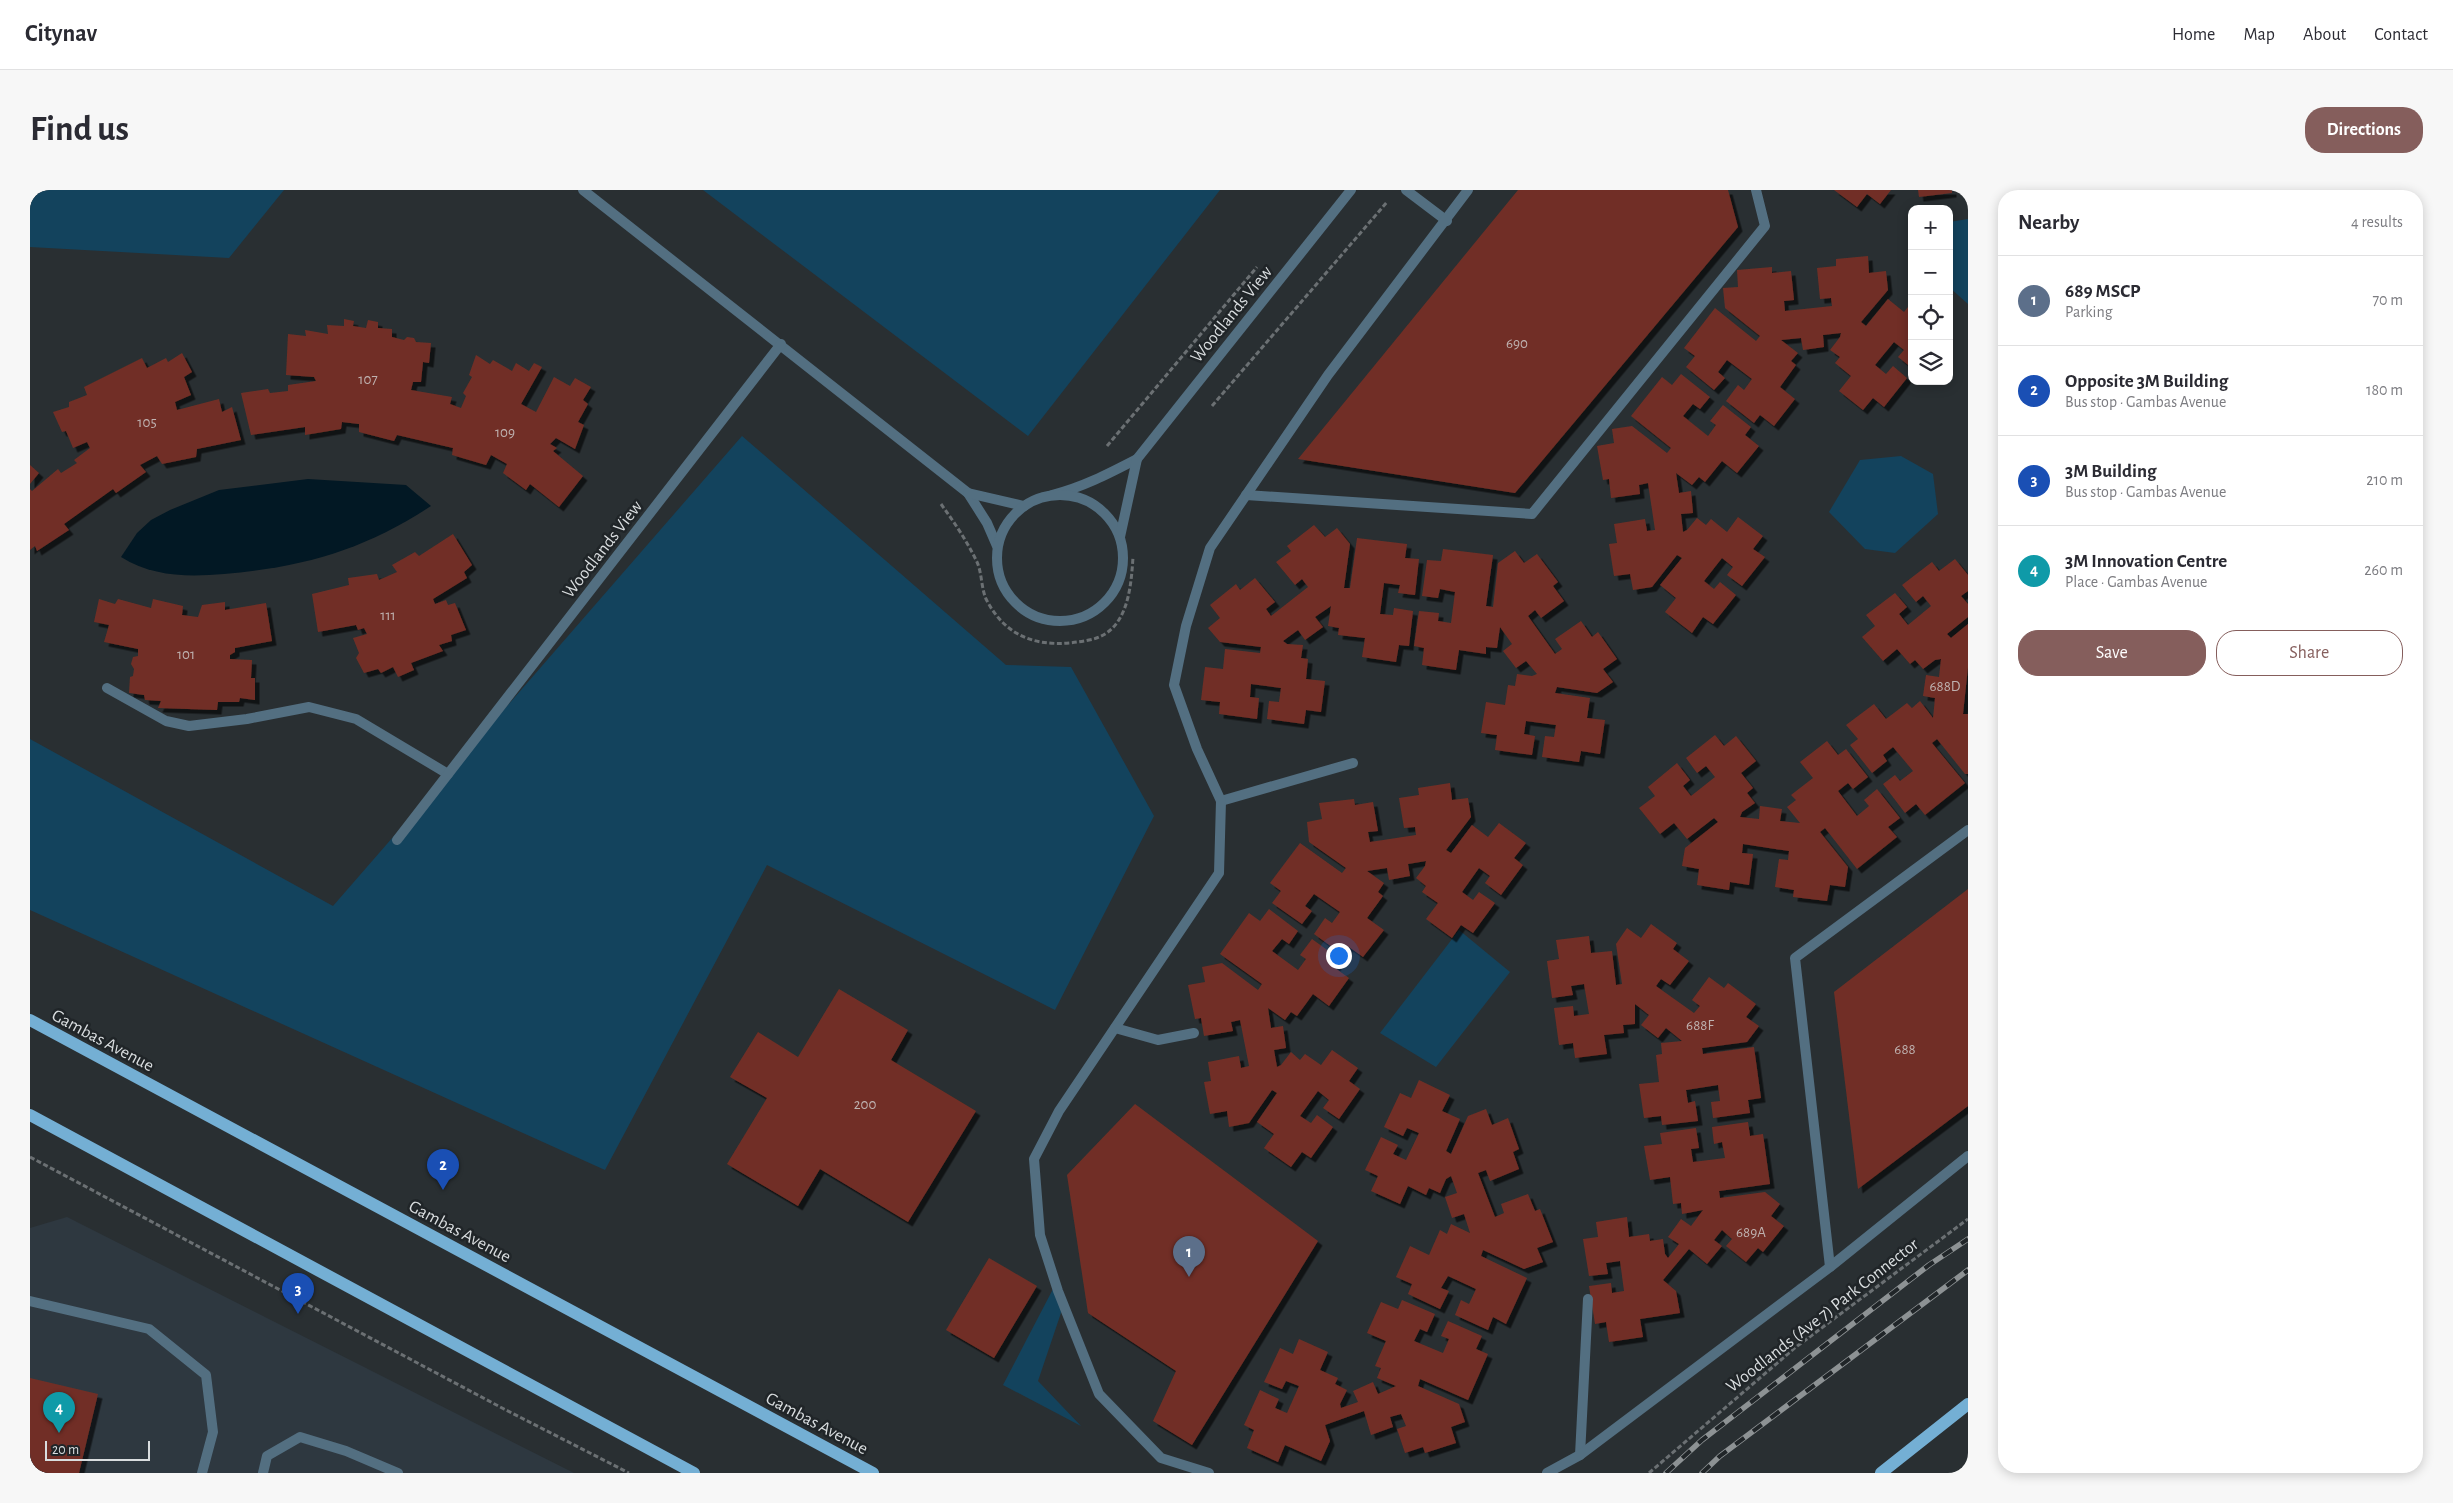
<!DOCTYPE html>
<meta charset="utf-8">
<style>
:root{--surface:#fff;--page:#f7f7f7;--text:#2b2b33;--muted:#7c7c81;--line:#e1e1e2;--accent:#855e5c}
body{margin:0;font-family:"Alegreya Sans",sans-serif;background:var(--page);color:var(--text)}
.controls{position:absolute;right:15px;top:15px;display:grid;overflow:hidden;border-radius:10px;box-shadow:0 2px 12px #0003}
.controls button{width:45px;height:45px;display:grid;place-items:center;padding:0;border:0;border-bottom:1px solid var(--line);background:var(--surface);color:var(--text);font:25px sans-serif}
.scale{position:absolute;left:15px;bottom:12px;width:105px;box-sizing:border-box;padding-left:5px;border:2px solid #d9dddf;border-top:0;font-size:14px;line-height:18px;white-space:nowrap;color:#d9dddf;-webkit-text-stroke:4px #202528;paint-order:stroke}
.you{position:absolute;left:1308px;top:765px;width:18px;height:18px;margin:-12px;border:4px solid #fff;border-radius:50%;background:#1a73e8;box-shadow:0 0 0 8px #1a73e833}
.badge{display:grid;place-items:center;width:32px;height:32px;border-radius:50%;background:var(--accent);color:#fff;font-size:16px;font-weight:700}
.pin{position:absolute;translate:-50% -41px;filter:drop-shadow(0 1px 2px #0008)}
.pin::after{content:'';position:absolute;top:26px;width:18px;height:15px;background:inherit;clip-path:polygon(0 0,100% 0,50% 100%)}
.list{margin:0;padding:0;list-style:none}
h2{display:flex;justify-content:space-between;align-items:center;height:65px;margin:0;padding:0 20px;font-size:21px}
h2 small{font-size:16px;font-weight:400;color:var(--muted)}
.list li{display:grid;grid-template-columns:32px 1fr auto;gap:15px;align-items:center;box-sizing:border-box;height:90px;padding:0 20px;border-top:1px solid var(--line)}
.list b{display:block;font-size:19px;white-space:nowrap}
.list p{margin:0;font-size:16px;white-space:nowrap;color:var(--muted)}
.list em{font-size:16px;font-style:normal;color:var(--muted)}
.actions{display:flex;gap:10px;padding:15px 20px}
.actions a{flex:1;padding:11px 0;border:1px solid var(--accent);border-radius:20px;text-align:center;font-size:18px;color:var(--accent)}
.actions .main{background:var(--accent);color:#fff}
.icon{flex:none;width:28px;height:28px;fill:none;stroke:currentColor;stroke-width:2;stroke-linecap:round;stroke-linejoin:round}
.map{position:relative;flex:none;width:1938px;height:1283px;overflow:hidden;border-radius:20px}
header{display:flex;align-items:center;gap:30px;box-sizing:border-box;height:70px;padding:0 25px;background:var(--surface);border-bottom:1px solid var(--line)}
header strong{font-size:24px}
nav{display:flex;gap:28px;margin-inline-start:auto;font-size:18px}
.intro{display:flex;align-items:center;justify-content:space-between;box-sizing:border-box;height:120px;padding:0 30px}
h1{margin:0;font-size:35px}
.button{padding:12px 22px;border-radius:20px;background:var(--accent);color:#fff;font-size:18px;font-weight:700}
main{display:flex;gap:30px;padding:0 30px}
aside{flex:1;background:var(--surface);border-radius:20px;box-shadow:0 2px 12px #0003}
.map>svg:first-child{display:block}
</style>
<header>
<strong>Citynav</strong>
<nav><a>Home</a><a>Map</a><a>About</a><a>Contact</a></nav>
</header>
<div class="intro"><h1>Find us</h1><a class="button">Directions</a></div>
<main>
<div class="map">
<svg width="1938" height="1283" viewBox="0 0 1938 1283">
<defs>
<filter id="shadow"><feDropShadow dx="4.5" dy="4.5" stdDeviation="0" flood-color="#0009"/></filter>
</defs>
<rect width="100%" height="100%" fill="#292f32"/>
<polygon fill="#2e3840" points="37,1027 544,1283 0,1283 0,1038"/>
<g fill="#13435d">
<polygon points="0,0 254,0 199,68 0,57"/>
<polygon points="673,0 1190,0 998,246"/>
<polygon points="1938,29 1938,114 1919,97 1919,32"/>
<polygon points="712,246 976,475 1041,477 1124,626 1025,820 737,675 575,980 0,720 0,549 303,716"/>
<polygon points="1871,266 1903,284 1908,324 1865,363 1835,359 1799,322 1830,270"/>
<polygon points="1429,740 1480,782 1406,877 1350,843"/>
<polygon points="1023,1099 1033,1117 1008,1191 1051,1236 973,1195"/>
</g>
<path fill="#021824" d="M 278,289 L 376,295 L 401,316 C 334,360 274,377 194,384 C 158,387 123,387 91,367 L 107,343 L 121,330 L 140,320 L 189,300 Z"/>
<g fill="#712f25" filter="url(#shadow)">
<polygon points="1488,0 1698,0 1708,37 1485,303 1268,269"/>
<polygon points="1804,0 1861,0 1850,14 1837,4 1827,17"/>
<polygon points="1888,0 1922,0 1922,3 1889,7"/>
<polygon points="1838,66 1839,83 1856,81 1858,100 1831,132 1836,136 1858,109 1874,122 1882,112 1882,178 1868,167 1874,160 1864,152 1845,175 1856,184 1863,176 1877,188 1854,217 1843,208 1833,220 1809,201 1821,186 1805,173 1810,167 1800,160 1810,147 1811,143 1793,145 1794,157 1773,160 1771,148 1751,150 1768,163 1761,171 1766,175 1750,197 1765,209 1744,236 1730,225 1724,233 1696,211 1708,195 1714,200 1722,189 1697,170 1688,182 1695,188 1684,200 1656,177 1665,166 1654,158 1685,118 1726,151 1730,146 1695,118 1693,98 1708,97 1707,80 1742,77 1742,83 1761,81 1764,110 1754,111 1755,121 1802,116 1801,108 1790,109 1787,78 1806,76 1806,69"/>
<polygon points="314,129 324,131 323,136 336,138 338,130 348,132 348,138 362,139 362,147 374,150 377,147 384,148 386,152 401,153 399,173 393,172 391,192 383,192 381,200 422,207 420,214 431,218 436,206 433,203 442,187 439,185 446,165 460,174 463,170 482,181 486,173 499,181 504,173 512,177 491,214 506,222 524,187 540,196 545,188 561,197 553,210 558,214 548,232 554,235 545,259 526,248 520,254 527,258 523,261 553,286 529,317 500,294 496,300 473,283 477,274 461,265 456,275 422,265 423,258 367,245 364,251 329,242 329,234 312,232 311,239 275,245 275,237 221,245 211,203 238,199 240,203 258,201 258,195 286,191 284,187 256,185 258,144 276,146 275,140 298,144 297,135 314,136"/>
<polygon points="152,163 162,182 154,187 161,205 145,212 147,220 189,209 192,222 202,217 211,250 167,259 166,267 132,274 127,266 110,275 116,282 86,303 83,299 34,334 39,340 7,361 5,356 0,360 0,299 2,301 28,279 31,283 47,273 44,270 60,258 57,252 43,258 36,241 32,242 23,222 39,217 39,212 57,205 54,197 112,168 117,178 136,168 138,172"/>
<polygon points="1651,184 1680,207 1670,219 1663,214 1653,226 1678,246 1686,235 1680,231 1693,215 1721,237 1715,245 1729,256 1707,283 1692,271 1675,292 1669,287 1662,295 1646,283 1649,303 1661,301 1663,323 1651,324 1653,342 1657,340 1667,328 1676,335 1681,329 1697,342 1708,327 1733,346 1723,359 1735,367 1712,396 1697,385 1703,377 1692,368 1674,391 1684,399 1690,392 1706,405 1683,434 1673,427 1662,443 1635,422 1646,408 1630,395 1652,368 1647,365 1622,397 1603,400 1600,384 1584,386 1579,354 1587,353 1584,334 1615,329 1617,341 1625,340 1618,293 1609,295 1610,304 1581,308 1579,289 1573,290 1567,256 1584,253 1582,239 1602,236 1637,263 1641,258 1601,226 1632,187 1642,195"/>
<polygon points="0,275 9,283 0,294"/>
<polygon points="1284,335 1295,347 1307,338 1320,354 1314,398 1320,398 1327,348 1377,354 1375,368 1389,369 1385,405 1368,403 1370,395 1354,393 1350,424 1363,425 1364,418 1383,421 1379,456 1369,455 1366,472 1332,467 1335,448 1308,445 1309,438 1298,436 1301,416 1285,427 1293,437 1275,450 1268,440 1253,451 1257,454 1273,455 1271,468 1278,469 1276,489 1295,491 1291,522 1276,520 1274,534 1237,529 1239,511 1249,512 1251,498 1221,494 1220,507 1229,508 1227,529 1189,524 1190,512 1171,510 1175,477 1193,479 1195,459 1230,463 1231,457 1190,452 1178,438 1190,428 1180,415 1206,394 1210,400 1225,388 1245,412 1236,419 1241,426 1278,397 1272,389 1265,395 1246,372 1261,361 1257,356"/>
<polygon points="423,344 442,375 434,382 437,388 403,409 405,414 416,410 418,415 425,413 436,440 421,445 422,451 409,455 413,461 381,473 384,480 368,487 363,477 351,483 348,479 334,483 326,468 329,463 323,448 337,444 334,438 328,440 326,435 288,442 282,404 319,395 318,388 347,384 349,390 367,382 362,375 385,362 389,366"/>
<polygon points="1413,359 1463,365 1456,416 1463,417 1468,373 1485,361 1494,373 1507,364 1528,392 1523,396 1534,411 1511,428 1505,420 1498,426 1525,464 1532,459 1525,449 1551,431 1562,447 1568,442 1587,469 1573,479 1583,492 1567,503 1527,497 1525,503 1560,508 1557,528 1575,530 1570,564 1551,561 1549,572 1512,567 1515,546 1524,547 1526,535 1496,531 1494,544 1505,546 1502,565 1465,560 1467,545 1451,543 1456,512 1475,515 1478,495 1485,496 1487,484 1502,486 1507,484 1496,471 1486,478 1473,461 1482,454 1470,437 1467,458 1456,457 1456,464 1429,460 1426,480 1392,475 1394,458 1384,456 1389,421 1409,423 1408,431 1421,433 1425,402 1410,399 1408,408 1392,406 1397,370 1411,371"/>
<polygon points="1925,369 1938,385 1938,401 1931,406 1938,414 1938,427 1917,444 1921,448 1938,434 1938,477 1933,524 1938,524 1938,584 1935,584 1907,549 1902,553 1935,593 1895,625 1886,614 1875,623 1853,594 1865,585 1870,591 1883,581 1863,557 1853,565 1857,571 1842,583 1820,555 1828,549 1816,535 1844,514 1856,529 1877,513 1882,518 1890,511 1903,528 1905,508 1893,506 1896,485 1909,487 1911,469 1905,470 1893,479 1885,470 1880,474 1867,459 1853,471 1832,447 1845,436 1836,425 1865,403 1877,417 1869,424 1878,435 1901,416 1893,406 1886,412 1872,395 1902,372 1909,381"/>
<polygon points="69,409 85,414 88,409 121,418 123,409 153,416 152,425 168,427 172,415 195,412 195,420 236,413 242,451 205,458 205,462 200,465 200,469 222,470 221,488 225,488 225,510 210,508 209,512 188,512 187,520 128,518 131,511 115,510 114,505 99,503 100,487 103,486 104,479 101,474 103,467 108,466 108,459 74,452 79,435 64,432"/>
<polygon points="1685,545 1694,556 1706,546 1726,571 1711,583 1723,598 1717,603 1725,613 1712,622 1710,627 1729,629 1730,616 1752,619 1750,631 1770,633 1757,617 1766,610 1761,605 1783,588 1770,572 1797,551 1808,565 1816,559 1838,587 1823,599 1818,593 1808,601 1827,626 1839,616 1834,610 1847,599 1870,628 1858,637 1867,647 1827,679 1795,638 1790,642 1818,677 1815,697 1800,695 1797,711 1763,707 1764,700 1745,697 1749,669 1758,670 1759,661 1713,654 1712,663 1723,664 1719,695 1700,692 1699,700 1667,695 1669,679 1652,676 1655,658 1688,632 1684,628 1657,649 1644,633 1630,644 1609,618 1625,606 1618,597 1647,573 1660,590 1653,596 1661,606 1685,587 1676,576 1667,583 1656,568"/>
<polygon points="1420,593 1422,610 1438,608 1441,627 1416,660 1421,663 1442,635 1458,647 1469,633 1496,653 1484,668 1493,675 1471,705 1455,693 1460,686 1449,678 1432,702 1443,710 1449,702 1465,713 1443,743 1431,735 1422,748 1396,729 1408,713 1392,702 1396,696 1386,688 1395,676 1396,671 1378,674 1380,686 1359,690 1357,678 1337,681 1354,693 1348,702 1353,706 1337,728 1354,740 1333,767 1319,757 1313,765 1284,744 1295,728 1302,733 1310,722 1284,704 1275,716 1282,721 1272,734 1242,713 1251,701 1240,693 1270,653 1312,683 1316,678 1279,652 1277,632 1292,629 1289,613 1324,609 1325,615 1343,612 1348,641 1338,642 1340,652 1386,645 1385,637 1374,638 1369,608 1389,605 1388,598"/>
<polygon points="1938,699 1938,916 1828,999 1804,802"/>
<polygon points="1239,719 1268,741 1259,754 1252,749 1242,761 1268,780 1276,769 1270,765 1282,749 1311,770 1305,778 1319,788 1299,816 1283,804 1267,826 1261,822 1255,830 1238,818 1241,838 1253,836 1256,858 1244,860 1247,877 1251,875 1261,862 1270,870 1275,864 1291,875 1302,860 1328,878 1319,891 1330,899 1309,929 1293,918 1299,910 1288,901 1270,926 1281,933 1287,925 1303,937 1281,968 1272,962 1261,977 1234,958 1244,944 1227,932 1247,903 1242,900 1219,933 1199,937 1197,921 1180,924 1174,892 1181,891 1178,872 1209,866 1211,878 1219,876 1210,830 1201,832 1203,841 1174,846 1171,828 1165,829 1158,795 1175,792 1172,777 1192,773 1228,800 1232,794 1190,764 1219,723 1230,731"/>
<polygon points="1621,734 1647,753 1643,759 1659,771 1640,795 1631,789 1626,796 1664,823 1670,816 1662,810 1679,787 1694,798 1698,793 1726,814 1716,827 1729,836 1717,852 1672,858 1673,864 1724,857 1731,908 1718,910 1720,923 1683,928 1681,912 1690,911 1688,895 1656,900 1658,913 1665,911 1668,931 1632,935 1631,926 1614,928 1609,894 1629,892 1626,865 1632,864 1631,853 1652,851 1636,838 1628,848 1611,835 1619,825 1605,814 1605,834 1593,835 1594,843 1574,845 1577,864 1545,868 1543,853 1529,855 1524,818 1543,816 1544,826 1559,824 1554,794 1541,796 1543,805 1522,808 1517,771 1529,769 1526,750 1559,746 1561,763 1582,761 1586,795 1592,794 1586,754 1597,738 1611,748"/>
<polygon points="809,799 878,840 861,870 946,921 878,1032 790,979 768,1016 697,974 737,908 700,887 728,842 768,867"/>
<polygon points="1389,890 1420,905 1412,921 1430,929 1416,961 1421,964 1438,926 1456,919 1462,935 1478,928 1489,959 1483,962 1489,979 1460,991 1456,980 1448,983 1465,1027 1474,1023 1471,1014 1498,1004 1505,1021 1510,1019 1523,1052 1507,1058 1513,1072 1494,1079 1453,1060 1451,1066 1497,1088 1476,1134 1463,1127 1458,1140 1425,1125 1431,1110 1439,1114 1446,1099 1418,1086 1411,1098 1419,1101 1410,1119 1378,1104 1382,1094 1366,1087 1380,1056 1399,1065 1410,1040 1417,1044 1421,1034 1440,1043 1434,1024 1422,1028 1415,1007 1427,1003 1421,986 1416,989 1410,1003 1399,998 1396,1005 1378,996 1370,1014 1341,1001 1348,986 1335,980 1351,947 1368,955 1363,964 1376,970 1389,943 1377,938 1373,946 1354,937 1370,903 1381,908"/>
<polygon points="1105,914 1288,1051 1162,1255 1123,1231 1146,1181 1058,1123 1037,985"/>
<polygon points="1718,932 1720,946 1733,944 1740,994 1689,1001 1690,1008 1735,1002 1750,1014 1741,1026 1754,1036 1733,1062 1728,1058 1716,1072 1696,1056 1702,1049 1692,1040 1684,1050 1692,1056 1677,1074 1659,1059 1633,1090 1646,1101 1650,1123 1610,1129 1613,1147 1579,1152 1576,1132 1565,1134 1559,1096 1581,1093 1582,1103 1594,1101 1590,1071 1576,1073 1578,1084 1559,1086 1553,1049 1568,1047 1566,1032 1597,1027 1599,1047 1619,1044 1620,1051 1633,1049 1635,1064 1638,1068 1649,1054 1638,1047 1651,1029 1661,1036 1673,1020 1652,1024 1651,1013 1643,1014 1640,987 1620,990 1614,956 1632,954 1630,943 1666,938 1669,958 1661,959 1663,972 1695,968 1692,952 1684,954 1682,937"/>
<polygon points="959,1068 1007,1096 964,1168 916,1140"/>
<polygon points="1372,1110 1405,1124 1397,1142 1390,1139 1384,1151 1413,1163 1419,1149 1411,1146 1418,1131 1452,1146 1446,1159 1458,1164 1438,1210 1390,1189 1388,1196 1429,1214 1435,1232 1421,1237 1426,1253 1395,1263 1393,1257 1375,1263 1367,1239 1376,1236 1371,1224 1360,1227 1363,1237 1341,1245 1334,1221 1295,1235 1300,1251 1291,1271 1255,1255 1248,1272 1217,1258 1224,1240 1214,1235 1230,1200 1249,1209 1245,1218 1257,1223 1269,1196 1256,1191 1252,1199 1234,1192 1250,1158 1263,1164 1269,1149 1298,1162 1290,1180 1308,1188 1305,1194 1317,1200 1310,1214 1311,1218 1328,1212 1323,1201 1343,1192 1348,1204 1366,1196 1347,1188 1351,1178 1345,1176 1356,1151 1337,1143 1351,1112 1368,1119"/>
<polygon points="0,1188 68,1204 49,1283 0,1283"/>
</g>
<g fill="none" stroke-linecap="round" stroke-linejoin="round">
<g stroke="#6b7073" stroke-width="3" stroke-dasharray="5 2.5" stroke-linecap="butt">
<polyline points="1182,216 1357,12"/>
<polyline points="1077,256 1227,77"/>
<path d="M 911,314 C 924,332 937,351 947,372 C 952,383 951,397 956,409 C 978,452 1015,459 1059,450 C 1098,443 1101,398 1103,367"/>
<polyline points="0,967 474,1219 599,1283"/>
<polyline points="1619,1283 1766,1157 1938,1029"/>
</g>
<g stroke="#536f81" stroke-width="10">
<polyline points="1376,0 1417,31"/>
<polyline points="1216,305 1502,324 1735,36 1726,0"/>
<polyline points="77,498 136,531 159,536 217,529 279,517 326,529 418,584"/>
<polyline points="1191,611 1323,573"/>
<polyline points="1085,838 1128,850 1164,843"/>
<polyline points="1800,1077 1765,768 1938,640"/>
<polyline points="0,1111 119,1139 176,1185 183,1242 172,1283"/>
<polyline points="1550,1265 1558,1109"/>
<polyline points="233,1283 237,1266 270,1247 316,1261 368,1283"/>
<polyline points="1179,1283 1131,1268 1069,1204 1028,1101 1010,1045 1004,969 1029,921 1189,683 1191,611 1167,559 1144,495 1156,436 1180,358 1298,185 1438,0"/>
<polyline points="1517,1283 1550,1265 1800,1077 1938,966"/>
</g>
<g stroke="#536f81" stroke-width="10">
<polyline points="553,0 938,303 957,333 967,356"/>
<polyline points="938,303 994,316"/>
<path d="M 1022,305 C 1053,297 1078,284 1107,269 L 1321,0"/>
<circle cx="1030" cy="368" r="63"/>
<polyline points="1090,347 1107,269"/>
<polyline points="367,650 751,154"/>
</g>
<g stroke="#74afd4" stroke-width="12">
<polyline points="0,830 843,1283"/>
<polyline points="0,925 664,1283"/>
<polyline points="1851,1283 1938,1214"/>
</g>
<defs>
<g id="rail">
<polyline points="1636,1283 1672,1250 1899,1075 1938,1049"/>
<polyline points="1672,1283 1690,1266 1938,1080"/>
</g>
</defs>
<use href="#rail" stroke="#8d9294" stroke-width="5.5"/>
<use href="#rail" stroke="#202528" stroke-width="4" stroke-dasharray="11" stroke-linecap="butt"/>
</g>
<g text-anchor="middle" stroke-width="5" stroke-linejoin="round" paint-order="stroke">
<g font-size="15" fill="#bfb2b0">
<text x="1487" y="158">690</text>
<text x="338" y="194">107</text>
<text x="117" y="237">105</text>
<text x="475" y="247">109</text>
<text x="358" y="430">111</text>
<text x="156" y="469">101</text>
<text x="1915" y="501">688D</text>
<text x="1670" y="840">688F</text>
<text x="1875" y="864">688</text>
<text x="835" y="919">200</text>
<text x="1721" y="1047">689A</text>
</g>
<g font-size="18" fill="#d9dddf" stroke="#202528">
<text transform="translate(1201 124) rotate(-51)" y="6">Woodlands View</text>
<text transform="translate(572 359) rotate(-52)" y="6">Woodlands View</text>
<text transform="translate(73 850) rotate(28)" y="6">Gambas Avenue</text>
<text transform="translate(430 1041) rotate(28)" y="6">Gambas Avenue</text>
<text transform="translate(1792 1125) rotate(-38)" y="6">Woodlands (Ave 7) Park Connector</text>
<text transform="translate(787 1233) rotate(28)" y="6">Gambas Avenue</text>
</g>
</g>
</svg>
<div class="controls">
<button>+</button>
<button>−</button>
<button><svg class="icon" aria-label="locate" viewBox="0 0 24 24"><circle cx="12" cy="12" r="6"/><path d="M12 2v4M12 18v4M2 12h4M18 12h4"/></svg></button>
<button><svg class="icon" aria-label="layers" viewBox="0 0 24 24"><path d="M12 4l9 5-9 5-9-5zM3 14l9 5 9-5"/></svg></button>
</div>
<div class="scale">20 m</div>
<div class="you"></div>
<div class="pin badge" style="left:1159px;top:1087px;background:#5c6f8a">1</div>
<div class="pin badge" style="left:413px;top:1000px;background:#1a4fb4">2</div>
<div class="pin badge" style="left:268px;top:1124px;background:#1a4fb4">3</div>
<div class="pin badge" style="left:29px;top:1243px;background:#0f9aa8">4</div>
</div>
<aside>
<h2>Nearby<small>4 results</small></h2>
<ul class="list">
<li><span class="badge" style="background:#5c6f8a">1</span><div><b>689 MSCP</b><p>Parking</p></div><em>70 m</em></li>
<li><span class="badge" style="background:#1a4fb4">2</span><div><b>Opposite 3M Building</b><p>Bus stop · Gambas Avenue</p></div><em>180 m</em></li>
<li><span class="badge" style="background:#1a4fb4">3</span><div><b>3M Building</b><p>Bus stop · Gambas Avenue</p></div><em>210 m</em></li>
<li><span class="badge" style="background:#0f9aa8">4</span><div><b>3M Innovation Centre</b><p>Place · Gambas Avenue</p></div><em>260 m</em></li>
</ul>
<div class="actions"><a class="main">Save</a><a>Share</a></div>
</aside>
</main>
